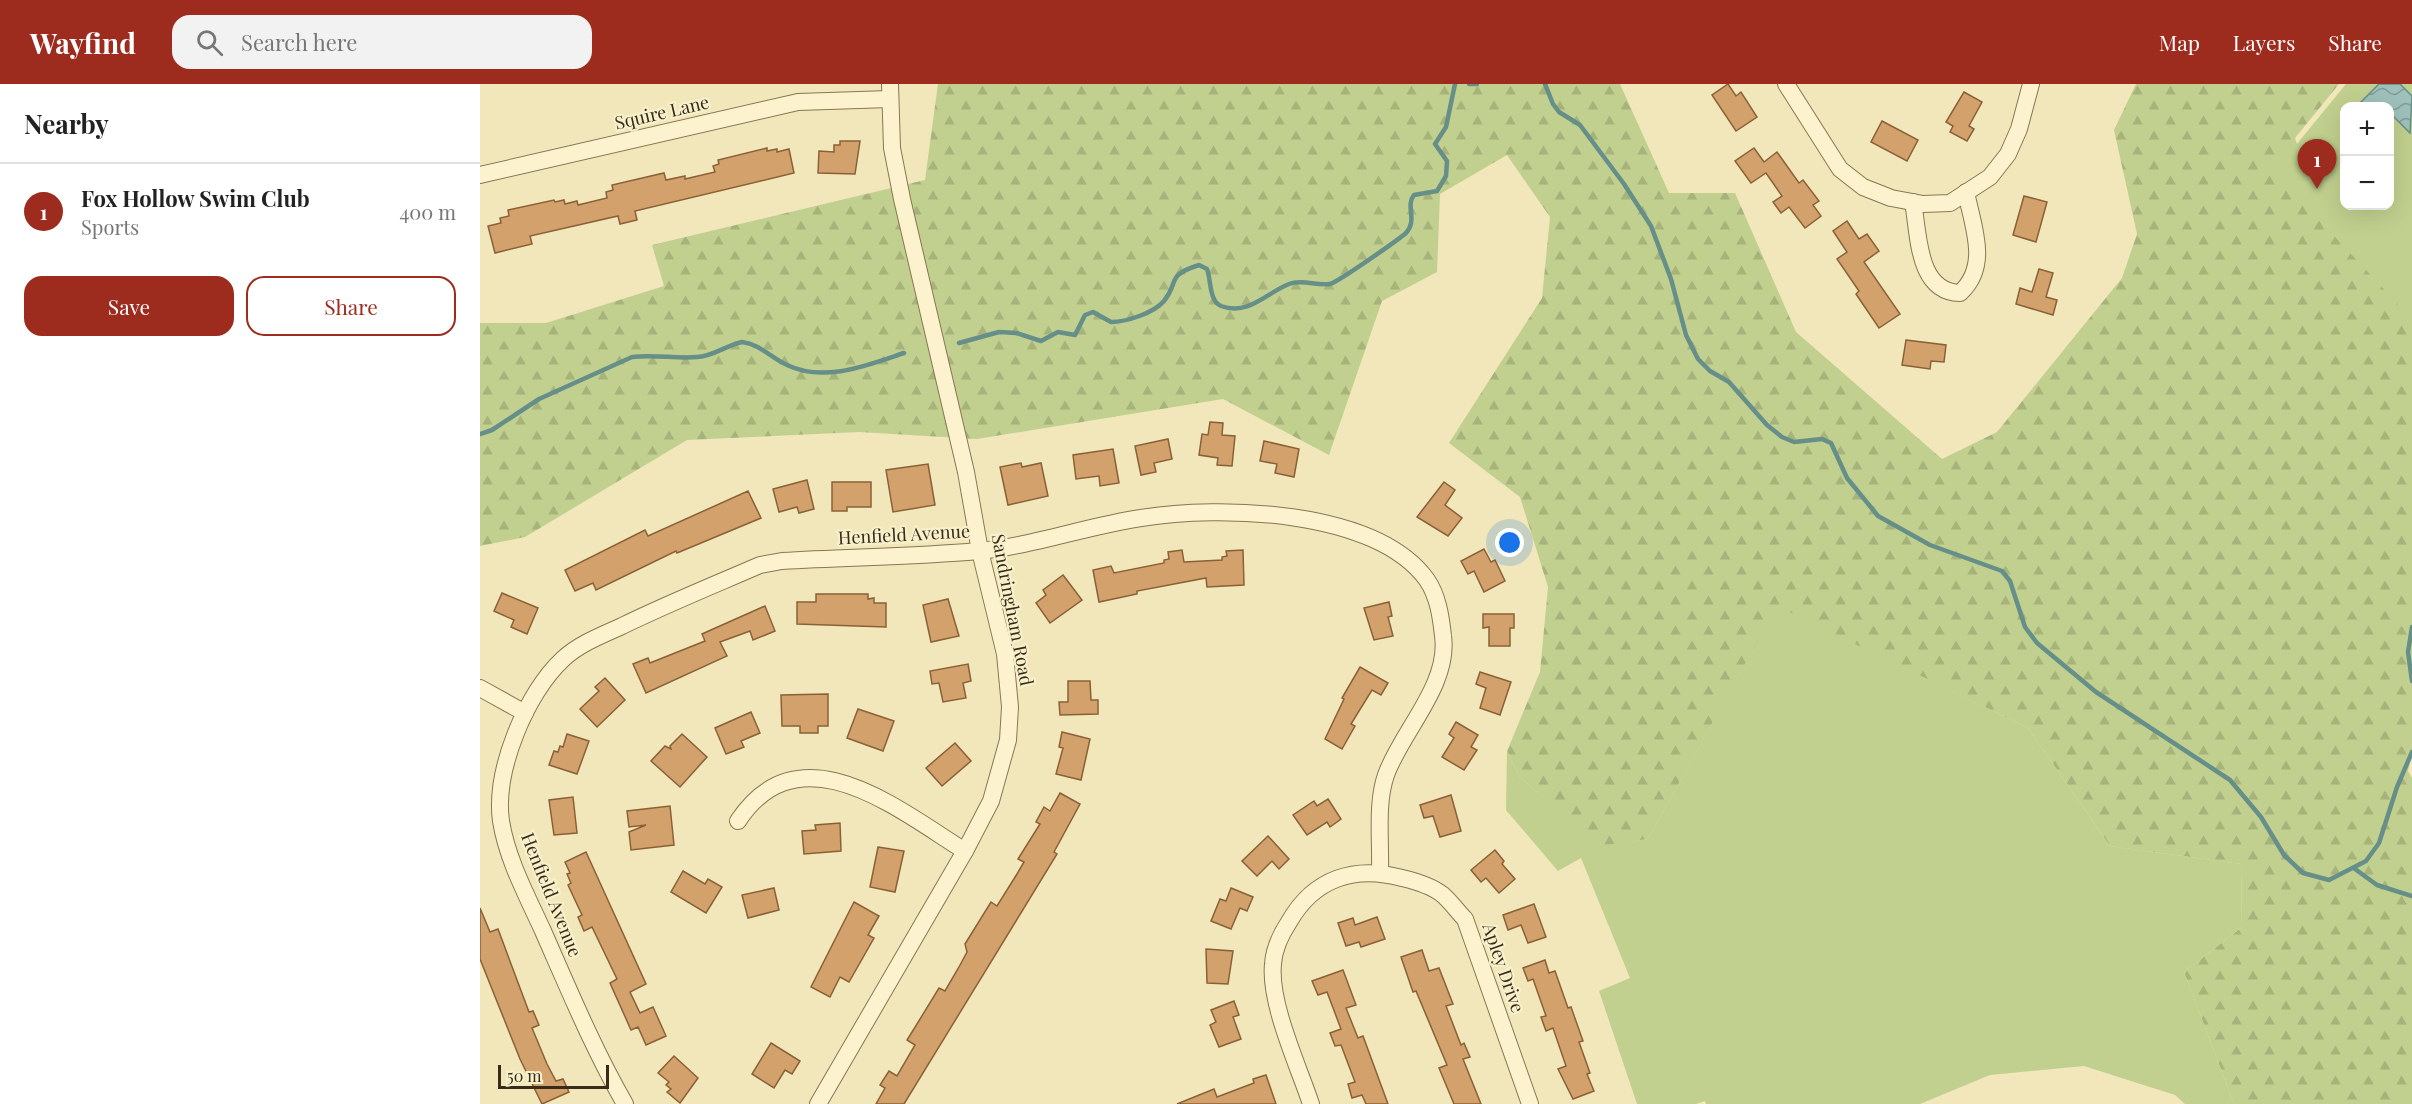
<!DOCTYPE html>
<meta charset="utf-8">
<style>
:root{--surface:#fff;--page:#f2f2f2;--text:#222;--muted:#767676;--line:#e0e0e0;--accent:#9d2b1e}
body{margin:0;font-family:"Playfair Display",serif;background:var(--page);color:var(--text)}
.controls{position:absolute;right:18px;top:18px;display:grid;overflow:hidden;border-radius:12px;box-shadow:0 6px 24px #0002}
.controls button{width:54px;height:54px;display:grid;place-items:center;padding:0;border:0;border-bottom:2px solid var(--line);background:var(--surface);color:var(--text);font:30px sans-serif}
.scale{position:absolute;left:18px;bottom:15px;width:111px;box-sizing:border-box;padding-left:6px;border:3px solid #372b1a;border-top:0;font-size:16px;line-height:21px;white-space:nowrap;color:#372b1a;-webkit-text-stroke:4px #f8f0ca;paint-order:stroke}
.you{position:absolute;left:1030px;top:459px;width:21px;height:21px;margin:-15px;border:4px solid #fff;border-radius:50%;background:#1a73e8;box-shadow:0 0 0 9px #1a73e833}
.badge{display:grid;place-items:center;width:39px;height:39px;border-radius:50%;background:var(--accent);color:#fff;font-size:20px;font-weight:700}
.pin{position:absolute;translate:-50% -50px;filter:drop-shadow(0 2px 3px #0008)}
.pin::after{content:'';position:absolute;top:32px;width:21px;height:18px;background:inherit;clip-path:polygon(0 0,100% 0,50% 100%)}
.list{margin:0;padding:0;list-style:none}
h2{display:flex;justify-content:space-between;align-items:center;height:78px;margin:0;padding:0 24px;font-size:26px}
h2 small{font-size:20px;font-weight:400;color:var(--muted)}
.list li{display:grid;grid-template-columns:39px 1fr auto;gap:18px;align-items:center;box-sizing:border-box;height:96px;padding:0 24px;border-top:2px solid var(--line)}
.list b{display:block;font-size:22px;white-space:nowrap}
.list p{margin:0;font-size:20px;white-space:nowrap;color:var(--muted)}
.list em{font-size:20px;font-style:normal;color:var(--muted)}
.actions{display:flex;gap:12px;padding:18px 24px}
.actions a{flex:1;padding:14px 0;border:2px solid var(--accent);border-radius:18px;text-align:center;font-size:21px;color:var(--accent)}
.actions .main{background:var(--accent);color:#fff}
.icon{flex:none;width:33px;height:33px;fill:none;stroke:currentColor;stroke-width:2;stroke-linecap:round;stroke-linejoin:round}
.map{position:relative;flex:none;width:1932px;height:1020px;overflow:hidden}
header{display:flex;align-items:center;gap:36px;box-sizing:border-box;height:84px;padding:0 30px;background:var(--accent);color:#fff}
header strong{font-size:28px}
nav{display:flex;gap:33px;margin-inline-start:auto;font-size:21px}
.search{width:420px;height:54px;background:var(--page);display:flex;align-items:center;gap:15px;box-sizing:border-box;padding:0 21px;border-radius:18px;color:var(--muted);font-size:22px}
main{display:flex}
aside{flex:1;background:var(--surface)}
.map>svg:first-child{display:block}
</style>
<header>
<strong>Wayfind</strong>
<div class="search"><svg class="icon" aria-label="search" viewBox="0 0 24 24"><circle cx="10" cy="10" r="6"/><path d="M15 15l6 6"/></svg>Search here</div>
<nav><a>Map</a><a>Layers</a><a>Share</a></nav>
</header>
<main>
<aside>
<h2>Nearby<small></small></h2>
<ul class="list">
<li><span class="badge">1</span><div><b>Fox Hollow Swim Club</b><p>Sports</p></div><em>400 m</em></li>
</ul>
<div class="actions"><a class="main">Save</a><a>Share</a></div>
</aside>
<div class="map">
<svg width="1932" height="1020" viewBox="0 0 1932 1020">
<defs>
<pattern id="forest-firs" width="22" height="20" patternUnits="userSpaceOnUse" patternTransform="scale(1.5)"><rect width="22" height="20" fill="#c1d08e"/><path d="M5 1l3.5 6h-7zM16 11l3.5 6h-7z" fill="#a6b37a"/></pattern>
<pattern id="water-waves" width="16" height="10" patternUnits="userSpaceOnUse" patternTransform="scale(1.5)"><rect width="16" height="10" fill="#9fc1bb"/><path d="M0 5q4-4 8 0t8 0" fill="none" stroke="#829d97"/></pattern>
</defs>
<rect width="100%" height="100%" fill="#f1e7ba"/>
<polygon fill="url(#forest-firs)" points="458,0 1140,0 1189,109 1255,109 1316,248 1462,375 1517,348 1642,194 1657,150 1634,46 1656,0 1859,0 1815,54 1843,136 1932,230 1932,669 1928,687 1932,694 1932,1020 1754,1020 1704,888 1762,843 1761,780 1630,762 1548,644 1297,523 1168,755 1118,763 1039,692 1027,667 1060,588 1068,503 1040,413 969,359 1062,214 1070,133 1027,71 960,110 957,188 902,217 849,371 743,315 497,355 379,348 207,356 45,453 0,462 0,239 66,239 184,202 172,161 445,96"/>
<g fill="#c1d08e" fill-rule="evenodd">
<path d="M 1866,0 L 1932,0 L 1932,235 L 1794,88 ZM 1864,22 L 1910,22 L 1910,122 L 1864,122 Z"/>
<polygon points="1297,522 1548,644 1630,762 1761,780 1762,843 1704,888 1754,1020 1705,1020 1695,1011 1604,982 1510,991 1440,1020 1226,1020 1225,1017 1216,1020 1157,1020 1119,907 1150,894 1101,774 1078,787 1026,726 1027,667 1039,692 1118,762 1168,755"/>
</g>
<polygon fill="url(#water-waves)" stroke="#668f89" stroke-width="1.5" points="1899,0 1920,0 1932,12 1930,49 1910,29 1910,22 1877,22"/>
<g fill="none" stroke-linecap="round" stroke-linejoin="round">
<g stroke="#668f89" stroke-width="4.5">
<polyline points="989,0 997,0"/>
<polyline points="1065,0 1073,20 1079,28 1100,41 1144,100 1171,142 1191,195 1206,251 1218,275 1230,287 1249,298 1287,341 1302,353 1314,358 1342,355 1351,359 1367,394 1398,432 1450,461 1522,487 1530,497 1545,543 1557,559 1616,608 1750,696 1781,733 1804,771 1823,789 1849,796 1886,777 1899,759 1917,703 1932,668"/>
<path d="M 479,259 L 519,248 L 536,249 L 561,257 L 578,248 L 595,251 L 605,231 L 613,228 L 631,238 C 646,238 674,229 684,217 C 700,197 685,192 719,181 L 727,185 C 731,195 729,217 741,222 C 769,232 786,209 809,200 C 822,195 836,202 850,200 C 858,198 918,156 926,149 C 938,136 925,122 934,111 L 957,107 L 966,92 L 967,77 L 955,60 L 966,43 L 975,0"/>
<path d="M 0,350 L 12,346 L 59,315 L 152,273 C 174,270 196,275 217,273 C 232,273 247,261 262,258 C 280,260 291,274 307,281 C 344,299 388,281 424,269"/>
<polyline points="1932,543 1928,568 1932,597"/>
<polyline points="1875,785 1897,801 1932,812"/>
</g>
</g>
<g fill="#d3a26c" stroke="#8a6137" stroke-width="1.5">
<polygon points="1248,0 1256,12 1261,8 1277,33 1256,47 1232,11"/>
<polygon points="1484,8 1502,18 1489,42 1494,45 1487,57 1470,48 1473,42 1466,38"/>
<polygon points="1402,37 1438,56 1427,77 1391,58"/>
<polygon points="360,57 380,57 375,90 338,89 339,67 354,68 354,61 360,61"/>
<polygon points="287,64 287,67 297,65 297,68 309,65 314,89 155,127 157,136 140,140 138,132 50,152 52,160 15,169 8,142 21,139 20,134 29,132 28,126 74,116 75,118 84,116 85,120 97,117 98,121 127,114 126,108 133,106 132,101 184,89 186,96 205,92 205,95 235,88 233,82 239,80 238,76"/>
<polygon points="1274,64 1284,78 1297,68 1319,99 1323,96 1339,117 1333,121 1341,132 1325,144 1309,123 1301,129 1293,118 1302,112 1286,89 1271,99 1255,77"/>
<polygon points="1544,112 1567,118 1556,158 1533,151"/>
<polygon points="1367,137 1379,155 1387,150 1399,167 1384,178 1420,230 1399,244 1376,210 1379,207 1357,175 1367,168 1353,147"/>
<polygon points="1559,185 1573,189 1566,213 1577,216 1573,231 1536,220 1540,204 1552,208"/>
<polygon points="1426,256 1466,261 1464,278 1451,277 1450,285 1422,281"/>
<polygon points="730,338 743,339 742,351 755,352 752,382 737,381 738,374 719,371 722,350 728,351"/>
<polygon points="688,355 692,375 674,379 676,388 661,391 655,362"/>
<polygon points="784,357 819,365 814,393 795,389 797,380 780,377"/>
<polygon points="633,365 639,399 620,402 619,392 596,395 593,371"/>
<polygon points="541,379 542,383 561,379 568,412 528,421 520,383"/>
<polygon points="448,380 455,421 413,428 406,386"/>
<polygon points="327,396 334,425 319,429 317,423 299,428 293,405"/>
<polygon points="352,398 391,398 391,423 367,423 367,427 352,427"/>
<polygon points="964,398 975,406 965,421 982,434 968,452 937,433"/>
<polygon points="268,407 281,434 197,469 196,467 116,506 113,499 95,507 85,486 165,446 168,452"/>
<polygon points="1004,465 1011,478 1015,476 1025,497 1004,508 994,487 988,490 981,477"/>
<polygon points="702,466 704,478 742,476 742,473 747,472 746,467 763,466 764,501 727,503 726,494 657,507 657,510 619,518 613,486 631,482 634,489 684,479 684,476 689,475 688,468"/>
<polygon points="583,491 602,516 570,539 556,519 566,511 563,506"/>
<polygon points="22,509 58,524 47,550 31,543 34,536 14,527"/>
<polygon points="336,510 388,510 388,515 394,514 394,519 406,519 406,543 317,540 317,518 336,518"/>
<polygon points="468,515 479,552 451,558 443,521"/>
<polygon points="909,518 912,532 908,533 913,552 894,556 884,524"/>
<polygon points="285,522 295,547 273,556 270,547 240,558 247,572 166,609 153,580 168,574 170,579 225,557 222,550"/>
<polygon points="1003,530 1034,530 1034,544 1030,544 1030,562 1009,562 1009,543 1003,544"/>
<polygon points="488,580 491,597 483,599 486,614 463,618 459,599 452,600 450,587"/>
<polygon points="880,583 908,599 901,611 892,606 871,640 875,642 862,665 845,655 864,615 862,614"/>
<polygon points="1000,588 1031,598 1020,631 1000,624 1006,604 996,600"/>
<polygon points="125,594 145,616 117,643 100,625 119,607 115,603"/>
<polygon points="588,597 610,597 611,616 618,616 618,630 580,631 579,618 588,618"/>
<polygon points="348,610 348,642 338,642 338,649 320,649 320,642 302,642 301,611"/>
<polygon points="378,625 414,637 403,667 367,654"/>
<polygon points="271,628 280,649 261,657 264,663 246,670 235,644"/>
<polygon points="976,638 998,651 991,663 997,666 984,686 962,673 974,654 969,650"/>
<polygon points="582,648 610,655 601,696 576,690 583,664 579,663"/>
<polygon points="87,650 109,657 97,690 69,681 74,667 78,668 80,662 83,663"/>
<polygon points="202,650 227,673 200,703 171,677 185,662 191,665 190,662"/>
<polygon points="475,659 491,677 462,702 446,684"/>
<polygon points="580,709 600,720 574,768 577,770 424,1020 396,1020 405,1004 400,1001 409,987 417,992 435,961 427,956 437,940 459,904 465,907 479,883 487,868 485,860 511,818 517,822 537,790 544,778 538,775 560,740 556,738 564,723 570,727"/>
<polygon points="971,711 981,747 960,753 953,732 944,734 940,721"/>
<polygon points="93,713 97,749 74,751 69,716"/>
<polygon points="848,715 861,735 850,743 847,738 827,751 813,731 834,717 837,722"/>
<polygon points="190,722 194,761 151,766 149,748 166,741 149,743 147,727"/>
<polygon points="360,739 361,767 324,770 322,747 336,746 335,741"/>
<polygon points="788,752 809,775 799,785 792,777 777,792 762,777"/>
<polygon points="398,763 424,767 415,808 390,803"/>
<polygon points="1015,766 1024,777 1022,780 1035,795 1019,809 1006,794 1001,798 991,786"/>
<polygon points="106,768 166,900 150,908 160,929 173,923 186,952 166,961 158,943 151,946 130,899 137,895 112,843 104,847 98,833 102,831 88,801 91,799 87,790 90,789 85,778"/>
<polygon points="203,787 225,800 228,795 242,803 226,829 191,808"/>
<polygon points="294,804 299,826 268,834 262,811"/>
<polygon points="751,804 773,813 767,827 760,824 751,845 731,837 740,815 746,817"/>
<polygon points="374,818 399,832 388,851 394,854 369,898 360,893 350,913 331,903"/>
<polygon points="1054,820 1066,853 1048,859 1041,841 1028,846 1023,831"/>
<polygon points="0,824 10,848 18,845 49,928 53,927 59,941 52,944 67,980 76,997 83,995 89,1008 62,1020 40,975 0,875"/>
<polygon points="897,833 905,855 881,863 879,858 866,862 858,839 873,834 875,841"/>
<polygon points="726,865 753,867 748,900 727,899"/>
<polygon points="942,866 949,887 959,884 973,920 966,922 981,961 984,959 990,973 983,975 1001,1020 974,1020 959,984 967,981 936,907 933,908 921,873"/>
<polygon points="1065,876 1069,889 1075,887 1088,924 1091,923 1103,957 1099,958 1110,989 1107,990 1114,1007 1093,1015 1078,985 1086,982 1073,944 1066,947 1061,933 1066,932 1053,895 1048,897 1043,884"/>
<polygon points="863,886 876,921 866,924 878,954 883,952 908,1020 886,1020 882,1011 872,1014 868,1000 875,998 861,961 855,962 850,949 861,945 847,908 838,911 832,897"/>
<polygon points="754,917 759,931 753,933 761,955 739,963 730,941 736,938 731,926"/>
<polygon points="291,959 320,977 312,990 305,986 294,1004 272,990"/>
<polygon points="194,972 218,994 200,1019 187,1008 191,1005 186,1001 189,998 178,989"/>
<polygon points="786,991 796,1020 697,1020 734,1005 737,1013 774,999 773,995"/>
</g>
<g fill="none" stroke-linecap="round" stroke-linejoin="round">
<defs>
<g id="minor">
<polyline points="1306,0 1360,85 1383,103 1411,114 1443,120 1470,119 1510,93 1528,70 1539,45 1551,0"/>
<polyline points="0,91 318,18 410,15"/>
<path d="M 1433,118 C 1439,151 1437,208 1480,209 C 1510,182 1493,143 1486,108"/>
<polyline points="0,604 45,629"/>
<path d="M 258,737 C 320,643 420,727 485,767"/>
<path d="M 145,1020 C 113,964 89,906 63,847 C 47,812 27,775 21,737 C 14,687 46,609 83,575 C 99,560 122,551 142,542 C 187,520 234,501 280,481 L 302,477 C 367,473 433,473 498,467 C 553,462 607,442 661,434 C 739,421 896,425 947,496 C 958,512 961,533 963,552 C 970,601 921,648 906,691 C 896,719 901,757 900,788"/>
<polyline points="338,1020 485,767 511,717 528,656 530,623 525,570 500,467 486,388 422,115 412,64 410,0"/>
<path d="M 831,1020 C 818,981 789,919 793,880 C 794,865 801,850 809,838 C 834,794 875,781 922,794 C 935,797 952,802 963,811 C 971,818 978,828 985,835 L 1050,1020"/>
</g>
</defs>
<use href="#minor" stroke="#897653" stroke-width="18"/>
<use href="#minor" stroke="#fcf3ce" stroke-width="16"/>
</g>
<g text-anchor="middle" stroke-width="4.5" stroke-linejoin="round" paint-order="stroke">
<g font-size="18" fill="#372b1a" stroke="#f8f0ca">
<text transform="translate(182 29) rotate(-13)" y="6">Squire Lane</text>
<text transform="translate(424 451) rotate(-3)" y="6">Henfield Avenue</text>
<text transform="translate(532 526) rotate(79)" y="6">Sandringham Road</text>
<text transform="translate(71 811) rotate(68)" y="6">Henfield Avenue</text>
<text transform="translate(1023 884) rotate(71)" y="6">Apley Drive</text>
</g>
</g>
</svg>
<div class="controls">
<button>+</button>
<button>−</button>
</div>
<div class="scale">50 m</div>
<div class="you"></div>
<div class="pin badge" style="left:1837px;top:105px">1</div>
</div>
</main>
